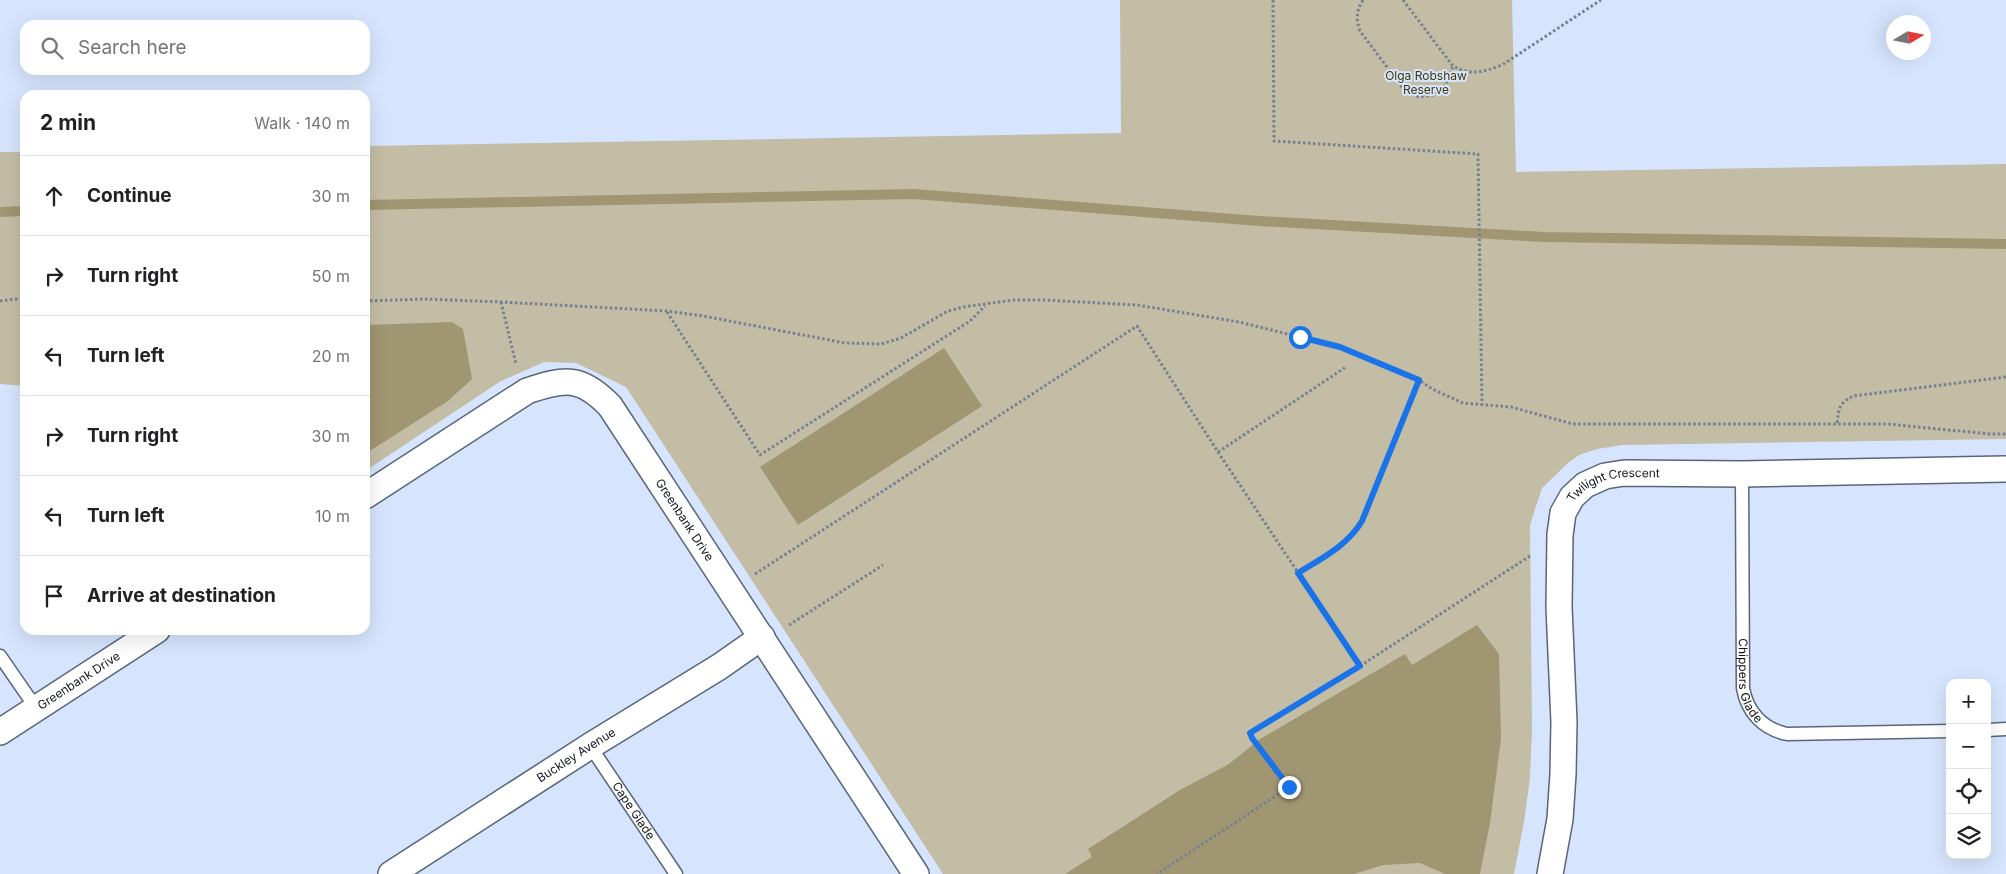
<!DOCTYPE html>
<meta charset="utf-8">
<style>
:root{--surface:#fff;--page:#f2f2f2;--text:#202124;--muted:#757577;--line:#e0e0e0}
body{margin:0;font-family:Inter,sans-serif;background:var(--page);color:var(--text)}
.controls{position:absolute;right:15px;bottom:15px;display:grid;overflow:hidden;border-radius:10px;box-shadow:0 5px 20px #0002}
.controls button{width:45px;height:45px;display:grid;place-items:center;padding:0;border:0;border-bottom:1px solid var(--line);background:var(--surface);color:var(--text);font:25px sans-serif}
.compass{position:absolute;left:1886px;top:15px;width:45px;height:45px;border-radius:50%;background:var(--surface);box-shadow:0 5px 20px #0002;rotate:80deg}
.stop{position:absolute;width:15px;height:15px;margin:-11px;border:4px solid #1a73e8;border-radius:50%;background:#fff}
.stop.end{background:#1a73e8;border-color:#fff;box-shadow:0 1px 5px #0008}
.list{margin:0;padding:0;list-style:none}
h2{display:flex;justify-content:space-between;align-items:center;height:65px;margin:0;padding:0 20px;font-size:21px}
h2 small{font-size:16px;font-weight:400;color:var(--muted)}
.list li{display:grid;grid-template-columns:32px 1fr auto;gap:15px;align-items:center;box-sizing:border-box;height:80px;padding:0 20px;border-top:1px solid var(--line)}
.list b{display:block;font-size:19px;white-space:nowrap}
.list em{font-size:16px;font-style:normal;color:var(--muted)}
.icon{flex:none;width:28px;height:28px;fill:none;stroke:currentColor;stroke-width:2;stroke-linecap:round;stroke-linejoin:round}
.map{position:relative;flex:none;width:2006px;height:874px;overflow:hidden}
.search{position:absolute;background:var(--surface);box-shadow:0 5px 20px #0002;left:20px;top:20px;width:350px;height:55px;display:flex;align-items:center;gap:12px;box-sizing:border-box;padding:0 18px;border-radius:15px;color:var(--muted);font-size:19px}
.panel{position:absolute;background:var(--surface);box-shadow:0 5px 20px #0002;left:20px;top:90px;width:350px;height:545px;border-radius:15px}
.map>svg:first-child{display:block}
</style>
<div class="map">
<svg width="2006" height="874" viewBox="0 0 2006 874">
<rect width="100%" height="100%" fill="#d6e5fd"/>
<g fill="#c4bda6">
<polygon points="1120,0 1512,0 1516,172 2006,164 2006,439 1623,445 1597,449 1579,455 1568,463 1542,488 1530,525 1532,730 1530,778 1524,822 1514,874 943,874 626,387 576,363 544,362 501,381 365,471 365,146 1121,133"/>
<polygon points="0,152 25,152 25,386 0,384"/>
</g>
<g fill="#a19672">
<polygon points="452,322 463,329 472,379 448,401 365,454 365,325"/>
<polygon points="944,348 982,406 798,525 760,467"/>
<polygon points="1477,625 1499,654 1501,739 1490,823 1480,874 1445,874 1420,863 1383,865 1354,874 1065,874 1092,857 1088,849 1180,790 1229,764 1260,739 1405,654 1412,665"/>
</g>
<g fill="none" stroke-linecap="round" stroke-linejoin="round">
<g stroke="#a19672" stroke-width="10">
<polyline points="365,205 914,194 1259,221 1544,237 2006,244"/>
<polyline points="0,212 25,211"/>
</g>
<defs>
<g id="lane">
<path id="s1" d="M 1742,474 L 1743,688 C 1747,712 1763,729 1787,734 L 1950,731"/>
<polyline points="0,656 36,708"/>
<polyline points="1987,730 2006,729"/>
<path id="s2" d="M 590,746 L 676,874"/>
</g>
<g id="street">
<path id="s3" d="M 365,496 L 527,391 C 565,378 581,376 610,406 L 916,874"/>
<path id="s4" d="M 0,732 L 157,630"/>
<path id="s5" d="M 391,874 L 590,746 L 719,667 L 762,637"/>
<path id="s6" d="M 1550,874 L 1560,819 L 1563,774 L 1564,722 L 1559,607 L 1560,535 L 1563,513 L 1572,497 L 1585,485 L 1605,476 L 1624,473 L 1742,474 L 2006,469"/>
</g>
</defs>
<use href="#lane" stroke="#58657a" stroke-width="15"/>
<use href="#street" stroke="#58657a" stroke-width="28"/>
<g stroke="#768090" stroke-width="3" stroke-dasharray="2.5 2.5" stroke-linecap="butt">
<polyline points="1273,0 1274,141 1478,154 1482,405"/>
<path d="M 1363,0 C 1356,11 1356,19 1360,31 L 1405,91 L 1419,97 L 1434,95 L 1446,84 L 1453,66"/>
<path d="M 1403,0 L 1453,66 C 1472,76 1483,72 1502,65 L 1601,0"/>
<polyline points="0,301 25,298"/>
<polyline points="365,301 424,299 501,302 667,311 703,316 845,343 881,344 901,338 948,311 963,307 1014,300 1044,300 1137,305 1239,322 1340,347 1419,380 1432,389 1463,403 1511,407 1573,424 1887,424 1990,434 2006,434"/>
<polyline points="501,302 516,364"/>
<polyline points="667,312 760,455 970,321 985,306"/>
<path d="M 1837,423 C 1839,409 1838,404 1853,396 L 2006,377"/>
<polyline points="1218,452 1346,367"/>
<path d="M 1298,573 C 1322,558 1348,546 1362,521 L 1419,380"/>
<polyline points="755,574 1137,326 1218,452 1360,666 1250,733 1289,787 1157,874"/>
<polyline points="789,625 883,565"/>
<polyline points="1360,666 1530,556"/>
</g>
<use href="#lane" stroke="#fff" stroke-width="12"/>
<use href="#street" stroke="#fff" stroke-width="25"/>
</g>
<g fill="none" stroke-linecap="round" stroke-linejoin="round">
<path stroke="#1a73e8" stroke-width="6" d="M 1289,787 L 1252,738 L 1250,733 L 1360,666 L 1298,573 C 1322,558 1347,546 1362,521 L 1419,380 L 1340,347 L 1300,337"/>
</g>
<g text-anchor="middle" stroke-width="4" stroke-linejoin="round" paint-order="stroke">
<g font-size="12" fill="#453808" stroke="#d6e5fd">
<text x="1426" y="80">Olga Robshaw<tspan x="1426" dy="14">Reserve</tspan></text>
</g>
<g font-size="12" fill="#11161e" stroke="#d6e5fd">
<text dy="4" stroke="none"><textPath href="#s6" startOffset="426">Twilight Crescent</textPath></text>
<text dy="4" stroke="none"><textPath href="#s3" startOffset="421">Greenbank Drive</textPath></text>
<text dy="4" stroke="none"><textPath href="#s1" startOffset="208">Chippers Glade</textPath></text>
<text dy="4" stroke="none"><textPath href="#s4" startOffset="94">Greenbank Drive</textPath></text>
<text dy="4" stroke="none"><textPath href="#s5" startOffset="220">Buckley Avenue</textPath></text>
<text dy="4" stroke="none"><textPath href="#s2" startOffset="78">Cape Glade</textPath></text>
</g>
</g>
</svg>
<div class="controls">
<button>+</button>
<button>−</button>
<button><svg class="icon" aria-label="locate" viewBox="0 0 24 24"><circle cx="12" cy="12" r="6"/><path d="M12 2v4M12 18v4M2 12h4M18 12h4"/></svg></button>
<button><svg class="icon" aria-label="layers" viewBox="0 0 24 24"><path d="M12 4l9 5-9 5-9-5zM3 14l9 5 9-5"/></svg></button>
</div>
<svg class="compass" viewBox="-18 -18 36 36"><path d="M0-13l5 13h-10z" fill="#e53935"/><path d="M0 13l5-13h-10z" fill="#757577"/></svg>
<div class="stop" style="left:1300px;top:337px"></div>
<div class="stop end" style="left:1289px;top:787px"></div>
<div class="search"><svg class="icon" aria-label="search" viewBox="0 0 24 24"><circle cx="10" cy="10" r="6"/><path d="M15 15l6 6"/></svg>Search here</div>
<section class="panel">
<h2>2 min<small>Walk · 140 m</small></h2>
<ul class="list">
<li><svg class="icon" aria-label="ahead" viewBox="0 0 24 24"><path d="M12 20V5M6 11l6-6 6 6"/></svg><div><b>Continue</b></div><em>30 m</em></li>
<li><svg class="icon" aria-label="right" viewBox="0 0 24 24"><path d="M7 20v-9h11M14 6l5 5-5 5"/></svg><div><b>Turn right</b></div><em>50 m</em></li>
<li><svg class="icon" aria-label="left" viewBox="0 0 24 24"><path d="M17 20v-9H6M10 6l-5 5 5 5"/></svg><div><b>Turn left</b></div><em>20 m</em></li>
<li><svg class="icon" aria-label="right" viewBox="0 0 24 24"><path d="M7 20v-9h11M14 6l5 5-5 5"/></svg><div><b>Turn right</b></div><em>30 m</em></li>
<li><svg class="icon" aria-label="left" viewBox="0 0 24 24"><path d="M17 20v-9H6M10 6l-5 5 5 5"/></svg><div><b>Turn left</b></div><em>10 m</em></li>
<li><svg class="icon" aria-label="arrive" viewBox="0 0 24 24"><path d="M6 21V4h12l-3 4 3 4H6"/></svg><div><b>Arrive at destination</b></div></li>
</ul>
</section>
</div>
